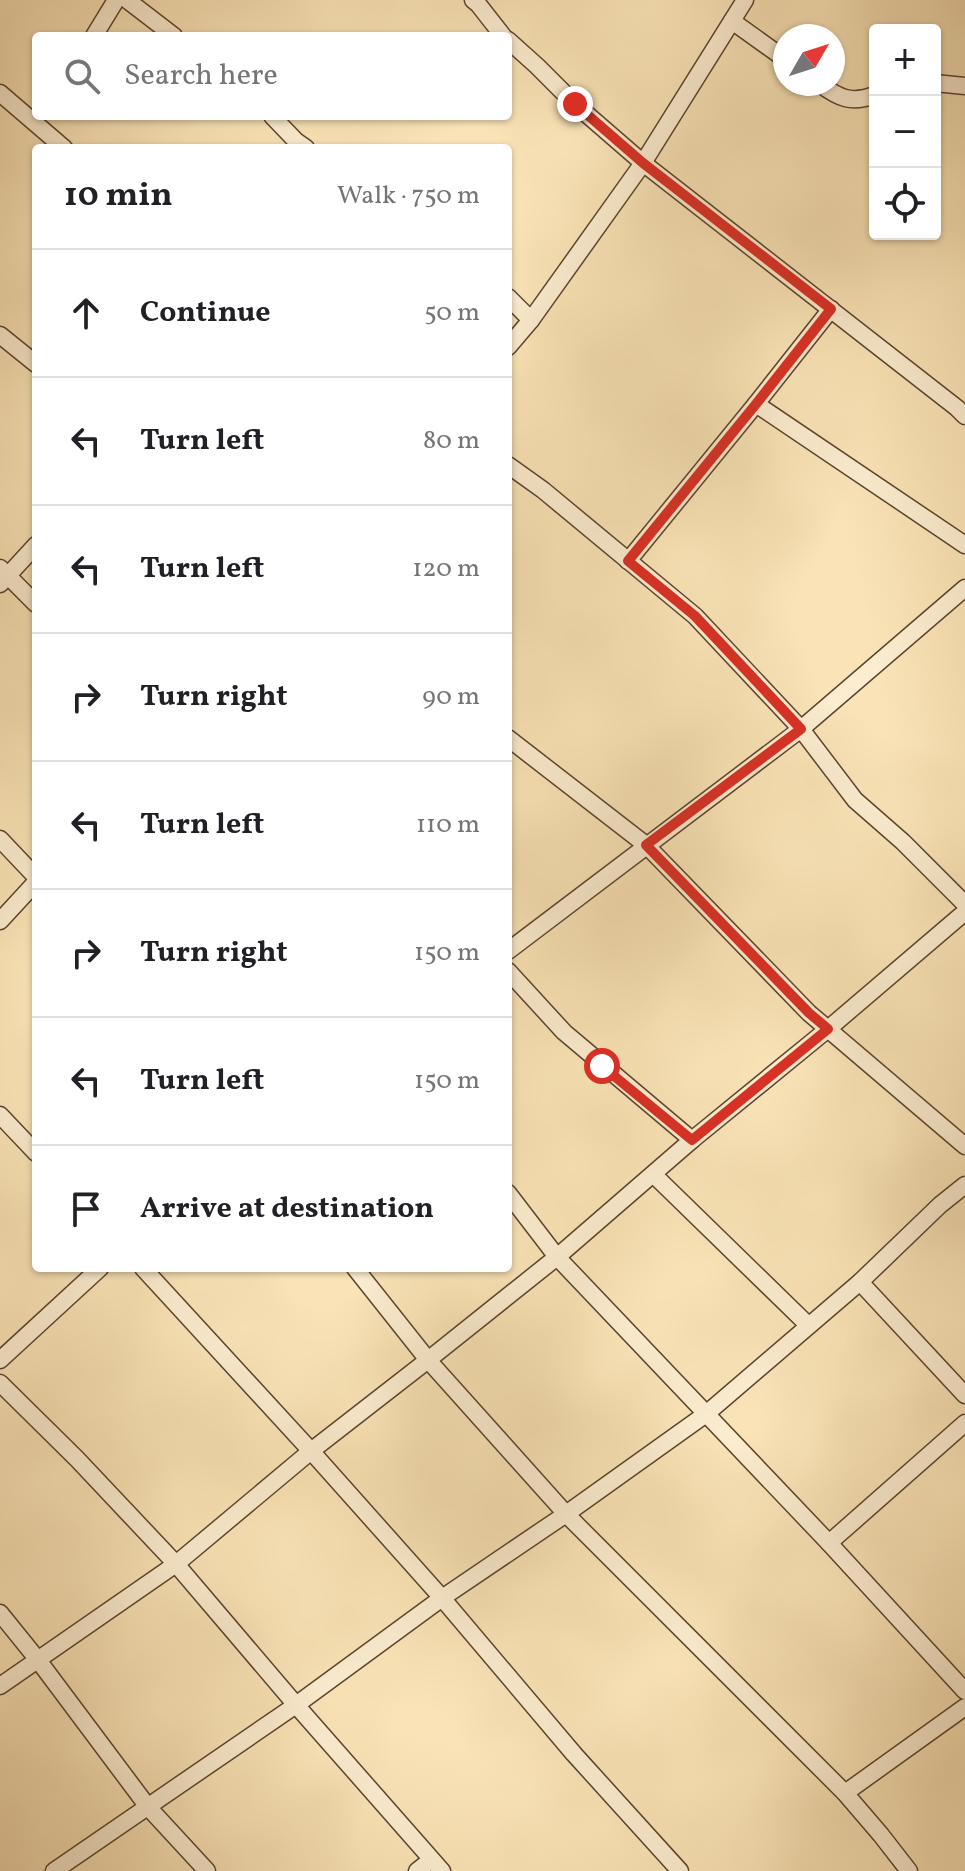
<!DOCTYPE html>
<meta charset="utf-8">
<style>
:root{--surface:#fff;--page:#f2f2f2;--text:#202124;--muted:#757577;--line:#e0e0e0}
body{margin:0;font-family:Vollkorn,serif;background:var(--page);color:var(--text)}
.controls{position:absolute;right:24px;top:24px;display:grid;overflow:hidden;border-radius:8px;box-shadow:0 2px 6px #0004}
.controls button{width:72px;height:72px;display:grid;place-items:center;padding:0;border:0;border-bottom:2px solid var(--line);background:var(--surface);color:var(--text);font:40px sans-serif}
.compass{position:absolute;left:773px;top:24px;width:72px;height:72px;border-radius:50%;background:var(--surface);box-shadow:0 2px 6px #0004;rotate:51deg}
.stop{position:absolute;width:24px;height:24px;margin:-18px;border:6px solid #d93025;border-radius:50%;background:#fff}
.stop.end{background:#d93025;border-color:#fff;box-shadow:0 2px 8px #0008}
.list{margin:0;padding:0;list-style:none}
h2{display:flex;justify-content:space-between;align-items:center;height:104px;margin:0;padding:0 32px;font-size:34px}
h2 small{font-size:26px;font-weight:400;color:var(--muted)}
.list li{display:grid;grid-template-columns:52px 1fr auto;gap:24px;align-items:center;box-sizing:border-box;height:128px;padding:0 32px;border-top:2px solid var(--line)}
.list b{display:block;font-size:30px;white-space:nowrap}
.list em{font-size:26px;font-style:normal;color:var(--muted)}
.icon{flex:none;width:44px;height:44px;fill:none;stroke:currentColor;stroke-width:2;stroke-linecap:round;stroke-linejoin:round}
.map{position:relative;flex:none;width:965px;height:1871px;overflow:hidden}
.search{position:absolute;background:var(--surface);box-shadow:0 2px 6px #0004;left:32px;top:32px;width:480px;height:88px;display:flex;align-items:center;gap:20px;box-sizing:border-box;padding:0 28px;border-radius:8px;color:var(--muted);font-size:30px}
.panel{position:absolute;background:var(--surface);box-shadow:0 2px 6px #0004;left:32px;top:144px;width:480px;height:1128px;border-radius:8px}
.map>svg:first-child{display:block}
</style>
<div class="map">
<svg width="965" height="1871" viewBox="0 0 965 1871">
<rect width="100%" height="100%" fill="#fae4b7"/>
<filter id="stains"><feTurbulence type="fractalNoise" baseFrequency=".0025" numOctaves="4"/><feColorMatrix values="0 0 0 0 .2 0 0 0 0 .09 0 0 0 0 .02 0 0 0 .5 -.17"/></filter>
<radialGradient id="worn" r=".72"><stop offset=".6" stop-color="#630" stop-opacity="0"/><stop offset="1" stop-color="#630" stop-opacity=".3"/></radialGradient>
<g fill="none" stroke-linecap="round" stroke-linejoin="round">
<defs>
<g id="minor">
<polyline points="127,0 174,36"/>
<polyline points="473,0 478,4 503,36"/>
<polyline points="732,21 785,59"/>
<polyline points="94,36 116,0"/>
<polyline points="508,40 537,66 575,104 643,163 957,408 965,416"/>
<polyline points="935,83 965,86"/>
<path d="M 820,84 C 839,98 851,104 875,95"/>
<polyline points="0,93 64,148"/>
<polyline points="272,116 296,141 306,148"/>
<polyline points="508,297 531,320"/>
<polyline points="0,335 36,364"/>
<polyline points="508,347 531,320 643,163 745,0"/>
<polyline points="756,404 965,545"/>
<polyline points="508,465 543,490 695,616 801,729 855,800 903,842 965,904"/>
<polyline points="628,561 756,404 831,309"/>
<polyline points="0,568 36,604"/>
<polyline points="0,584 36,545"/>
<polyline points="508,738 646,845 809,1013 965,1146"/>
<polyline points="0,839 36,877"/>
<polyline points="0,921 36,882"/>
<polyline points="508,951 801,729 965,588"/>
<polyline points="508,971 564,1032 692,1140"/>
<polyline points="0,1115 36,1153"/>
<polyline points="654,1175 808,1325"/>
<polyline points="508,1193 557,1257 829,1543 965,1691"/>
<polyline points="143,1268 311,1451 442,1598 574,1754 680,1871"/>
<polyline points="355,1268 428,1360 566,1514 845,1793 881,1835 909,1871"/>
<polyline points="860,1282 965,1395"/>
<polyline points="0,1360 100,1268"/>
<polyline points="0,1383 77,1459 176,1564 296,1705 442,1871"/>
<polyline points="829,1543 965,1423"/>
<polyline points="0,1613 38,1660 148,1807 207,1871"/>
<polyline points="0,1686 176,1564 311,1451 428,1360 557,1257 692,1140 828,1029 965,912"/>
<polyline points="845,1793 965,1707"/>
<polyline points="54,1871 296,1705 442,1598 566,1514 706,1414 860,1282 940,1205 965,1185"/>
<polyline points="417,1871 431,1860"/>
</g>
</defs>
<use href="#minor" stroke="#5b442e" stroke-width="19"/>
<use href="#minor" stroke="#fcedd0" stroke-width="16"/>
</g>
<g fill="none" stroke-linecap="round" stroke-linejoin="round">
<polyline stroke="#d93025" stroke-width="10" points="575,104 643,163 831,309 756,404 628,561 695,616 801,729 646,845 809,1013 828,1029 692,1140 602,1066"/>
</g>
<rect width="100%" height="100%" filter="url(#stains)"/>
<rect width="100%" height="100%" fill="url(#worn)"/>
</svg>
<div class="controls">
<button>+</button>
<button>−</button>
<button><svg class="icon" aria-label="locate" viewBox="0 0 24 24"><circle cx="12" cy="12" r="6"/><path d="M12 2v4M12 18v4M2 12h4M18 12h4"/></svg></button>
</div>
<svg class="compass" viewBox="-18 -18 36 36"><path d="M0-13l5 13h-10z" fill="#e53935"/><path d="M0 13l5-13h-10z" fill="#757577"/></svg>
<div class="stop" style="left:602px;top:1066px"></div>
<div class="stop end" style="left:575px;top:104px"></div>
<div class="search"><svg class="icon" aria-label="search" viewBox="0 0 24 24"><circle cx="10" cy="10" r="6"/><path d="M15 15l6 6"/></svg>Search here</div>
<section class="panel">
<h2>10 min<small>Walk · 750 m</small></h2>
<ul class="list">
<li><svg class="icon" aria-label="ahead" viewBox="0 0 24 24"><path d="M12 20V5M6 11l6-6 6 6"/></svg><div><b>Continue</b></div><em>50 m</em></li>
<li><svg class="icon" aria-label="left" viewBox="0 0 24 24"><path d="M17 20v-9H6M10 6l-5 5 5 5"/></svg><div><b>Turn left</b></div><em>80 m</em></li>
<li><svg class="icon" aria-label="left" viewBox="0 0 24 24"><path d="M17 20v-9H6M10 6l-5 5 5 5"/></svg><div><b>Turn left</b></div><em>120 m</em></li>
<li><svg class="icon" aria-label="right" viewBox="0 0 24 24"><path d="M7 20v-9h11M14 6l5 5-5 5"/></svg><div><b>Turn right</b></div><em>90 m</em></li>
<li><svg class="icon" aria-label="left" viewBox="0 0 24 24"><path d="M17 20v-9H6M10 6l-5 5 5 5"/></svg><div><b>Turn left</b></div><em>110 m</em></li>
<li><svg class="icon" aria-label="right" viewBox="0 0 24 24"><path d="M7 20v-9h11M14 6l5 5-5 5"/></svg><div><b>Turn right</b></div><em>150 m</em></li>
<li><svg class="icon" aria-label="left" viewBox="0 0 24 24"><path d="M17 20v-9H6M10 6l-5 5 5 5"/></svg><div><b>Turn left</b></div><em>150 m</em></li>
<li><svg class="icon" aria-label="arrive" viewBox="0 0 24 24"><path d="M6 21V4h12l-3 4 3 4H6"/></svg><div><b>Arrive at destination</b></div></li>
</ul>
</section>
</div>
